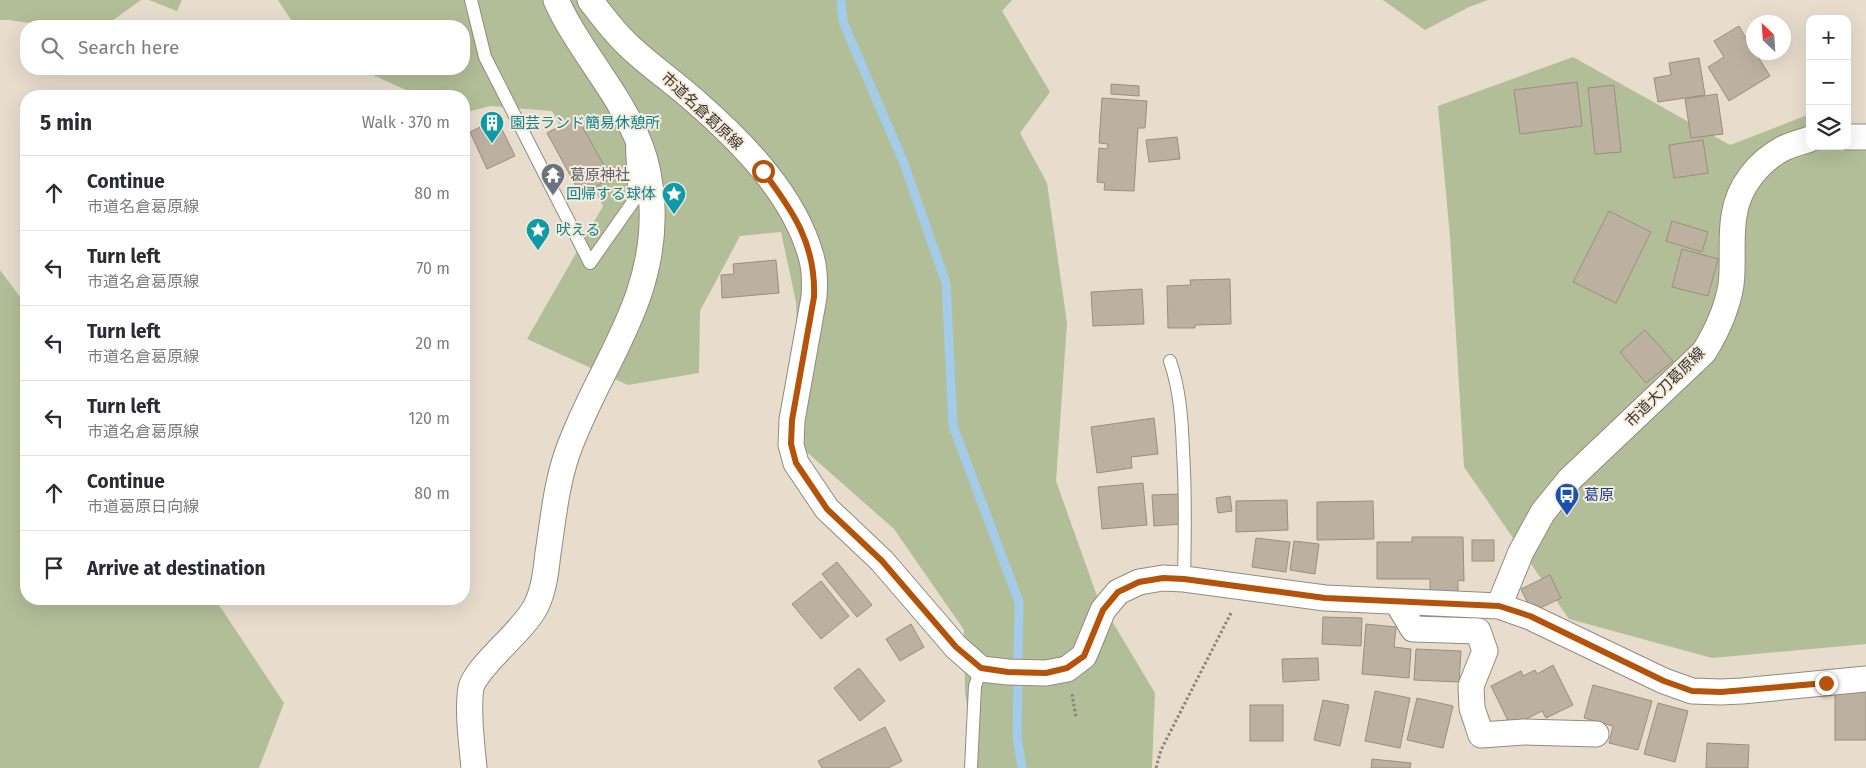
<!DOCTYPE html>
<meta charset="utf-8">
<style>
:root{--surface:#fff;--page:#f2f2f3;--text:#2b2b33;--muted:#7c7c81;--line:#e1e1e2}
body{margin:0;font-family:"Fira Sans","Noto Sans JP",sans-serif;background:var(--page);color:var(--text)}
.controls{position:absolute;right:15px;top:15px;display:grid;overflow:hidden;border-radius:10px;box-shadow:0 5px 20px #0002}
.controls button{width:45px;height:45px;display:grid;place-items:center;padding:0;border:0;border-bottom:1px solid var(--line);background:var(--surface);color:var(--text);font:25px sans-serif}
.compass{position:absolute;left:1746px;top:15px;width:45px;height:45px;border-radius:50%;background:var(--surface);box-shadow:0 5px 20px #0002;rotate:335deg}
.stop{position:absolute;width:15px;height:15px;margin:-11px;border:4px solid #b45309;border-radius:50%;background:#fff}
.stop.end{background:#b45309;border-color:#fff;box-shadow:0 1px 5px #0008}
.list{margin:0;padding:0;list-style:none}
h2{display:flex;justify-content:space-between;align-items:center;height:65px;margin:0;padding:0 20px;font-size:21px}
h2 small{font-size:16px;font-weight:400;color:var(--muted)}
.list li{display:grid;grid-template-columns:32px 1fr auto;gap:15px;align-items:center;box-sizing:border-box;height:75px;padding:0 20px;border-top:1px solid var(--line)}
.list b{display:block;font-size:19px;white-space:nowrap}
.list p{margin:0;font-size:16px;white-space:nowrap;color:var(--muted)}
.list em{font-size:16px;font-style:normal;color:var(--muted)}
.icon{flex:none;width:28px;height:28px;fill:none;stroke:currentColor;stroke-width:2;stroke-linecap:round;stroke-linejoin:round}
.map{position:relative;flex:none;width:1866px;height:768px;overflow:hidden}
.search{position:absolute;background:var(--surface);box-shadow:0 5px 20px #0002;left:20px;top:20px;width:450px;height:55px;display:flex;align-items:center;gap:12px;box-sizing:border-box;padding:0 18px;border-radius:20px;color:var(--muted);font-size:19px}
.panel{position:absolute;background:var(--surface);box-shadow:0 5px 20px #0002;left:20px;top:90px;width:450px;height:515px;border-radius:20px}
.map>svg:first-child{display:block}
</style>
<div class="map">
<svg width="1866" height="768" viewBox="0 0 1866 768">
<rect width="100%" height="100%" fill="#e8ddcd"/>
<g fill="#b2be97">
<polygon points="0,0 141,0 105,26 50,26 9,20 0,20"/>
<polygon points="149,0 182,0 177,11"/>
<polygon points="278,0 1012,0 1002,11 1050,92 1020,133 1047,183 1067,323 1056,481 1097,596 1155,693 1152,768 978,768 965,693 964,630 894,529 801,447 796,302 781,232 740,236 700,311 699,373 628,385 527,339 603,206 552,111 490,106 464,113 464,96 419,96 360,69 464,69 464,26 295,26"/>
<polygon points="1383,0 1488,0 1469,7 1425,30"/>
<polygon points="1573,57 1730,145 1810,114 1810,146 1847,146 1866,141 1866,644 1712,658 1569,619 1464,467 1450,237 1438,106"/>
<polygon points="0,270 26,305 26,599 215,599 284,703 259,768 0,768"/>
</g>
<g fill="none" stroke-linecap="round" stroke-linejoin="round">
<polyline stroke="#a4cbe7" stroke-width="9" points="841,0 843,22 903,161 946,283 953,426 1019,602 1017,737 1022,768"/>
</g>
<g fill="#bcb0a1" stroke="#9a8e7f">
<polygon points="1739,26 1754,52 1755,52 1770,76 1729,101 1708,67 1724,57 1714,41"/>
<polygon points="1699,58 1705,95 1658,102 1654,78 1671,75 1669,63"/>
<polygon points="1577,82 1582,126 1520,134 1514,90"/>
<polygon points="1111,84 1139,86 1139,96 1111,94"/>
<polygon points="1614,85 1621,152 1595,154 1588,88"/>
<polygon points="1717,94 1723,134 1691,138 1685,99"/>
<polygon points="1102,98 1147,101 1145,128 1138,128 1134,191 1104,190 1105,183 1097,182 1099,148 1107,149 1108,144 1099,143"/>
<polygon points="577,117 611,178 581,195 547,133"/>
<polygon points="497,119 515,156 487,169 470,132"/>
<polygon points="1177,137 1180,159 1149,162 1146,140"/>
<polygon points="1703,140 1708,173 1674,178 1669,145"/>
<polygon points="1609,211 1651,232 1616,303 1573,282"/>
<polygon points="1672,221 1708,232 1702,252 1666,241"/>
<polygon points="1682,249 1718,259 1708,296 1672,287"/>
<polygon points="776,260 779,293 722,298 721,275 734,274 733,264"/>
<polygon points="1230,279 1231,324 1195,325 1195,328 1168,328 1167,286 1191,285 1190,280"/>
<polygon points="1142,289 1144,324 1093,326 1091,292"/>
<polygon points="1645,330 1673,361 1646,383 1620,352"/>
<polygon points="1154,418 1158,454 1131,457 1132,468 1097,473 1091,427"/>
<polygon points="1143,483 1147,525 1102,529 1098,487"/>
<polygon points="1181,494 1182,524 1154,526 1152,495"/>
<polygon points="1230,496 1232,511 1218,513 1216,498"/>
<polygon points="1287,500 1288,530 1236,532 1236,501"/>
<polygon points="1373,501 1374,539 1317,540 1317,502"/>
<polygon points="1412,537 1463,537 1464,581 1458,580 1458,596 1430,596 1430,579 1377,579 1377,542 1412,542"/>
<polygon points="1256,538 1290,542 1286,572 1252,567"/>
<rect x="1472" y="540" width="22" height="21"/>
<polygon points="1294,541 1319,544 1315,574 1290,570"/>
<polygon points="837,562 872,605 857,617 822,574"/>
<polygon points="1550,575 1561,598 1532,612 1521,589"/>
<polygon points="821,581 849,616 821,639 792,604"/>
<polygon points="1323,617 1362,618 1361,646 1322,644"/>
<polygon points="911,624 924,647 900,661 886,639"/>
<polygon points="1366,624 1396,627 1394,647 1411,649 1409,678 1362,674"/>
<polygon points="1416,649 1461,651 1459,682 1414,680"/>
<polygon points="1318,658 1319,680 1283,682 1282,659"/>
<polygon points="1553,665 1573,705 1546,718 1542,711 1511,727 1491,686 1521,671 1523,676 1535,670 1537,674"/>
<polygon points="859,668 885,701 860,721 834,688"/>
<polygon points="1593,685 1652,701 1638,750 1609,743 1613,726 1584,718"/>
<rect x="1835" y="690" width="31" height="50"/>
<polygon points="1375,691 1410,698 1400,748 1365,741"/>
<polygon points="1417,698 1453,706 1443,748 1407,740"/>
<polygon points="1323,700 1349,705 1340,746 1314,740"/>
<polygon points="1658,703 1688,711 1675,762 1644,754"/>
<rect x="1250" y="705" width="33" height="36"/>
<polygon points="885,727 902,761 888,768 822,768 818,761"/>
<polygon points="1707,743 1749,745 1748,768 1706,768"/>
<polygon points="1372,759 1411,763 1410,768 1371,768"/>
</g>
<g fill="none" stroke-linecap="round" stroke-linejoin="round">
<defs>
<g id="service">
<polyline points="471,0 485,57 590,263 635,199 632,148"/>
<path d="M 1170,361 C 1180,390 1182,421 1183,452 C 1186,495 1185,536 1184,579"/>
<polyline points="971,768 975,686 981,669"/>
</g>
<g id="minor">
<path d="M 590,0 C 602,16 615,33 629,46 C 650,66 675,83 696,102 C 743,143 794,195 811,256 C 815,269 815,283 814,297 L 792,420 L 791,445 L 796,463 L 827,509 L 882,561 L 956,647 L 981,669 L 1008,672 L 1046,673 L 1067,669 L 1084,656 L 1103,610 L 1118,592 L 1139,582 L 1163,578 L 1184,579 L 1325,598 L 1499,606 L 1530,617 L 1664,681 L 1692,691 L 1721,692 L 1742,691 L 1866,679"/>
<polyline points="1847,137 1866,137"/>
<polyline points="1397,602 1413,629 1478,631 1485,651 1471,686 1472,708 1481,735 1524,732 1596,734"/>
<path d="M 1499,606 L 1521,552 L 1543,512 L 1570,479 L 1704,352 C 1717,331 1727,309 1731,285 C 1734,262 1730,239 1734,216 C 1738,186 1759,161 1784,148 C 1792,144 1802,142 1810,139"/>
<path d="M 474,768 C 472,745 467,711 471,688 C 476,666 524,631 536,606 C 544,590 546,571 548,553 C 553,521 556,486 567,454 C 597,368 656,304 652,207 C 651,186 648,165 640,145 C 620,93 579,51 556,0"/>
</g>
</defs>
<use href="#service" stroke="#948a7b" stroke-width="14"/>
<use href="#minor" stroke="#948a7b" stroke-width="27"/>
<g stroke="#8c847a" stroke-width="3" stroke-dasharray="2.5 2.5" stroke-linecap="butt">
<polyline points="1072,694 1076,717"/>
<polyline points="1156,768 1161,750 1232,611"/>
</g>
<use href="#service" stroke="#fff" stroke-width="12"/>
<use href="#minor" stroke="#fff" stroke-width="25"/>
</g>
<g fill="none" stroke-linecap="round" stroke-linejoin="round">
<path stroke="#b45309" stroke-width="6" d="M 763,171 C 793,211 816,244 814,297 L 792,420 L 791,444 L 796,463 L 827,509 L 882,561 L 956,647 L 981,668 L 1008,672 L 1046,673 L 1067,668 L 1084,656 L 1103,610 L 1118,592 L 1139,582 L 1163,578 L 1184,579 L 1325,598 L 1499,606 L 1530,616 L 1664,681 L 1692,691 L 1721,692 L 1826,683"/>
</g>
<defs>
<symbol id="building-pin" viewBox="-11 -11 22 30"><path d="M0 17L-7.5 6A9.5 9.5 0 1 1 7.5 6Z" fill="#0f9aa8" stroke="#f6ebda"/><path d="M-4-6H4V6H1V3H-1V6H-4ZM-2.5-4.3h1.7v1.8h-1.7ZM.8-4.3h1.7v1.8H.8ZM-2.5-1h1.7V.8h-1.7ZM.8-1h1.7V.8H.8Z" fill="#fff"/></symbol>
<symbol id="temple-pin" viewBox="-11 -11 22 30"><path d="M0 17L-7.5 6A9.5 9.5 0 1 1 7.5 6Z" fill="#6b7280" stroke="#f6ebda"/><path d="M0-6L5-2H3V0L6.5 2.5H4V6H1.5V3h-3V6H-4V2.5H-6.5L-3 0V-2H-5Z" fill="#fff"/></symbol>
<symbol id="sight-pin" viewBox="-11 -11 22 30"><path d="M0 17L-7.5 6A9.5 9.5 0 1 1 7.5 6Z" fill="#0f9aa8" stroke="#f6ebda"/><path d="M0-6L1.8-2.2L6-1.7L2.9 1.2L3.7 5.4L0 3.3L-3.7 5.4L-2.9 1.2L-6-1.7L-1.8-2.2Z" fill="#fff"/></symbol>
<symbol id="bus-pin" viewBox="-11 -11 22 30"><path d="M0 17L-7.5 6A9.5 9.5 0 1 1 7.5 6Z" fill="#1a4fb4" stroke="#f6ebda"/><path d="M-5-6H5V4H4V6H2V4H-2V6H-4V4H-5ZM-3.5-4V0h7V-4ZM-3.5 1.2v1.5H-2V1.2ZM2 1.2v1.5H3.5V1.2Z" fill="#fff"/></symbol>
</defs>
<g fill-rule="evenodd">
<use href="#building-pin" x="478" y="109" width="28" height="38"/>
<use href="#temple-pin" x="539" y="161" width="28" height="38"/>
<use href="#sight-pin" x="660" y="180" width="28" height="38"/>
<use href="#sight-pin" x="524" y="216" width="28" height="38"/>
<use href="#bus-pin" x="1553" y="481" width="28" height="38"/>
</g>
<g text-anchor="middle" stroke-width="4" stroke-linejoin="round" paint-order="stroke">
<g font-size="15" fill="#37332d" stroke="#f6ebda">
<text transform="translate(702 111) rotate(43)" y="5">市道名倉葛原線</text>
<text transform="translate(1665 387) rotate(-45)" y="5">市道大刀葛原線</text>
</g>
<g font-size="15" fill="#0d838f" stroke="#f6ebda" text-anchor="start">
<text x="510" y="128">園芸ランド簡易休憩所</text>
<text x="656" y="199" text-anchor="end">回帰する球体</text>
<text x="556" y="235">吠える</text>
</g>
<g font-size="15" fill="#5b616d" stroke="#f6ebda" text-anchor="start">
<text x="570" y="180">葛原神社</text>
</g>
<g font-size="15" fill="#164399" stroke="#f6ebda" text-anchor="start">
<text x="1584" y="500">葛原</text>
</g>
</g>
</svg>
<div class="controls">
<button>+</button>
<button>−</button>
<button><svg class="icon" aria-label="layers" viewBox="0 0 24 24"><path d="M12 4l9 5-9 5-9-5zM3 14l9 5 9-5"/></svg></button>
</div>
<svg class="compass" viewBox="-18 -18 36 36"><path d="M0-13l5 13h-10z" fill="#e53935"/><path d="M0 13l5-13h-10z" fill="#7c7c81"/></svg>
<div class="stop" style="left:763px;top:171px"></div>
<div class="stop end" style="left:1826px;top:683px"></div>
<div class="search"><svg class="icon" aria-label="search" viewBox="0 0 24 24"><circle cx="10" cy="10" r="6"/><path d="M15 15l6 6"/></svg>Search here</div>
<section class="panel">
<h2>5 min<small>Walk · 370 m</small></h2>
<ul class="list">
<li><svg class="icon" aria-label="ahead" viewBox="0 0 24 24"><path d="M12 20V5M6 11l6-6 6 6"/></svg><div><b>Continue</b><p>市道名倉葛原線</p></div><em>80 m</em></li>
<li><svg class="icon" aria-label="left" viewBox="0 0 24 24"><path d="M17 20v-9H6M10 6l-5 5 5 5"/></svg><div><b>Turn left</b><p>市道名倉葛原線</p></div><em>70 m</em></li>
<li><svg class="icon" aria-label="left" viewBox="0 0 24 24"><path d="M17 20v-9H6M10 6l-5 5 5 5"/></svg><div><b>Turn left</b><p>市道名倉葛原線</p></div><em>20 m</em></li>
<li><svg class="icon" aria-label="left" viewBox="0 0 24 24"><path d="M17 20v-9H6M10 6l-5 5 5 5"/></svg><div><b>Turn left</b><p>市道名倉葛原線</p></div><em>120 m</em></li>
<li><svg class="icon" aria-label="ahead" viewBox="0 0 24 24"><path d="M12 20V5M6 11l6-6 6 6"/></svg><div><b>Continue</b><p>市道葛原日向線</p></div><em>80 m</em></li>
<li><svg class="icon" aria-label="arrive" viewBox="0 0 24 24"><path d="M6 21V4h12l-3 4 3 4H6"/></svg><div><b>Arrive at destination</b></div></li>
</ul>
</section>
</div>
